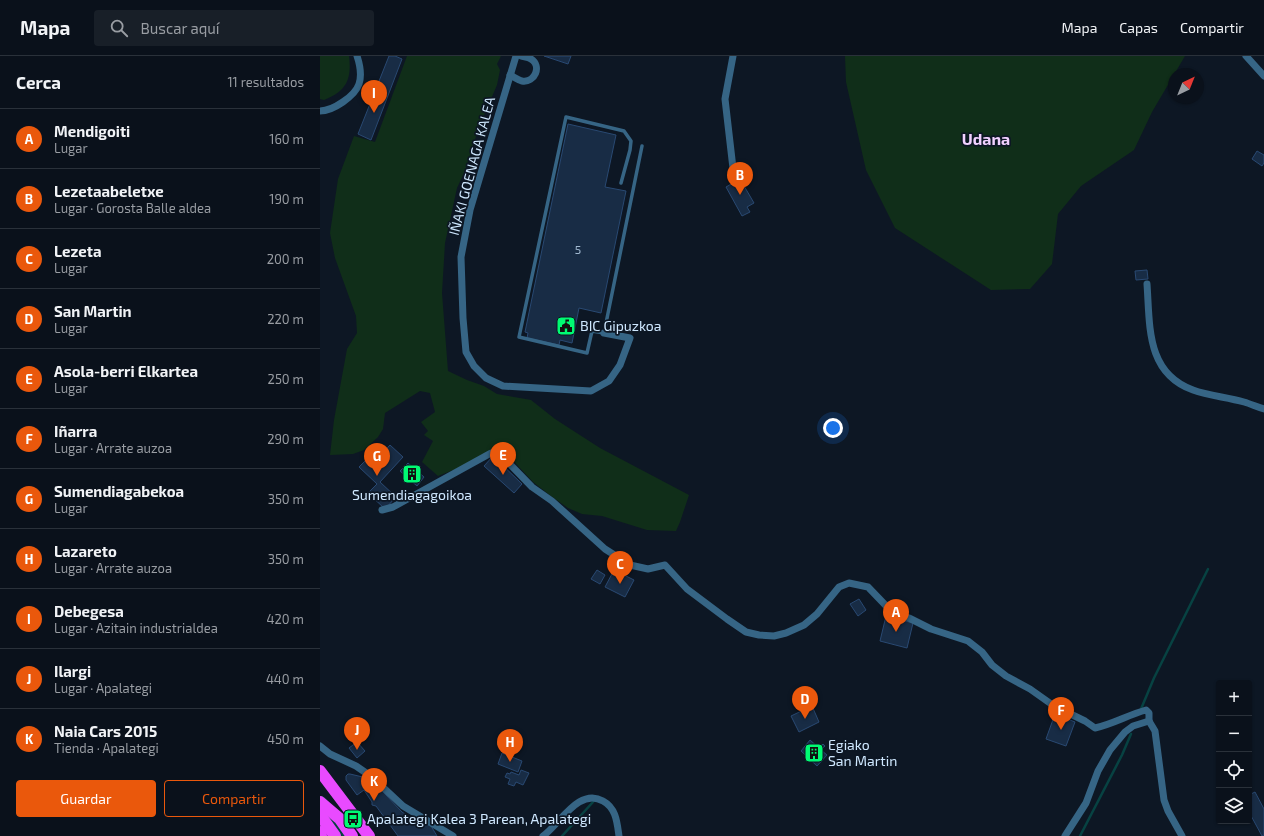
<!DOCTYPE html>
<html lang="es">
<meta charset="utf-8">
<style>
:root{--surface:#0a111b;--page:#181f28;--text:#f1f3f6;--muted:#999da3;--line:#2a313a;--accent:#ea580c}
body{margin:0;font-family:"Exo 2",sans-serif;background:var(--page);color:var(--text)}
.controls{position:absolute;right:12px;bottom:12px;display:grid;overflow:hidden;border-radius:4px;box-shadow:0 1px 3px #0004}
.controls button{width:36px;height:36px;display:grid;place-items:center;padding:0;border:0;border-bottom:1px solid var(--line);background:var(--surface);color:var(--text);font:20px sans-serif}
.compass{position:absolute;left:848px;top:12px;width:36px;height:36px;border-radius:50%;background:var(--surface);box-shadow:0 1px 3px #0004;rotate:43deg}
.you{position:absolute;left:513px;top:372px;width:14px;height:14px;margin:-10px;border:3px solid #fff;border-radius:50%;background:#1a73e8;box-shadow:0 0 0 6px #1a73e833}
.badge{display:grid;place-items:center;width:26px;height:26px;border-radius:50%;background:var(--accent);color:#fff;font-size:13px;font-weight:700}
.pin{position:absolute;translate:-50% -33px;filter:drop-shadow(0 1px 2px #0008)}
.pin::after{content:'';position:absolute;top:21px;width:14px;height:12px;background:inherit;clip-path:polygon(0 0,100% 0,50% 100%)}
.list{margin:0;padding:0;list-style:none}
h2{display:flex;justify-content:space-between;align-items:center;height:52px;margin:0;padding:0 16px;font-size:17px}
h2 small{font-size:13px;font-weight:400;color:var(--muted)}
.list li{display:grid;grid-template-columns:26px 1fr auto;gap:12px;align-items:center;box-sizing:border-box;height:60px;padding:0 16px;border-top:1px solid var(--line)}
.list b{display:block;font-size:15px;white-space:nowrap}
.list p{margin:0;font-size:13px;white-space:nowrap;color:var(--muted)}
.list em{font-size:13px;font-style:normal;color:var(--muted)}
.actions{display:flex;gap:8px;padding:12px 16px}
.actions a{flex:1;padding:9px 0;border:1px solid var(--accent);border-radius:4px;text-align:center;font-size:14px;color:var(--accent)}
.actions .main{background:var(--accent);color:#fff}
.icon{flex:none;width:22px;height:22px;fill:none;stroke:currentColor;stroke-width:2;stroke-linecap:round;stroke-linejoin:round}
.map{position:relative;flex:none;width:944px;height:780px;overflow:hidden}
header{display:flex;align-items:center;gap:24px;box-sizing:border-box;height:56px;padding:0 20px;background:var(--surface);border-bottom:1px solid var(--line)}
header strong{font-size:19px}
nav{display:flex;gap:22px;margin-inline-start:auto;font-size:14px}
.search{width:280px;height:36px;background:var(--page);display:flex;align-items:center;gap:10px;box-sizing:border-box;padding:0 14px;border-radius:4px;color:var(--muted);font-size:15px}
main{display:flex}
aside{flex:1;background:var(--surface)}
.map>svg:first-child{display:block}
</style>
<header>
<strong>Mapa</strong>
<div class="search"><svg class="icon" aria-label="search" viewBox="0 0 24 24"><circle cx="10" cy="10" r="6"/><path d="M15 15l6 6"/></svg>Buscar aquí</div>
<nav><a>Mapa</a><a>Capas</a><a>Compartir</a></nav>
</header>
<main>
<aside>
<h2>Cerca<small>11 resultados</small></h2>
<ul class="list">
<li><span class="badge">A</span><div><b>Mendigoiti</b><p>Lugar</p></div><em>160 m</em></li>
<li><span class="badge">B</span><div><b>Lezetaabeletxe</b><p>Lugar · Gorosta Balle aldea</p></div><em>190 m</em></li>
<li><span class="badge">C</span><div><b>Lezeta</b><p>Lugar</p></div><em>200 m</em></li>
<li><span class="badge">D</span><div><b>San Martin</b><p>Lugar</p></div><em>220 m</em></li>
<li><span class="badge">E</span><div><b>Asola-berri Elkartea</b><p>Lugar</p></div><em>250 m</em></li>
<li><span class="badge">F</span><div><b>Iñarra</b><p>Lugar · Arrate auzoa</p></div><em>290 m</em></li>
<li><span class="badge">G</span><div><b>Sumendiagabekoa</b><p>Lugar</p></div><em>350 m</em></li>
<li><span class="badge">H</span><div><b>Lazareto</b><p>Lugar · Arrate auzoa</p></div><em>350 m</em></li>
<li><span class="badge">I</span><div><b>Debegesa</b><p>Lugar · Azitain industrialdea</p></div><em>420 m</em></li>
<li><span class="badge">J</span><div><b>Ilargi</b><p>Lugar · Apalategi</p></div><em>440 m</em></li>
<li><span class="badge">K</span><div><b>Naia Cars 2015</b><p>Tienda · Apalategi</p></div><em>450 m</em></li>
</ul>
<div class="actions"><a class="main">Guardar</a><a>Compartir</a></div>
</aside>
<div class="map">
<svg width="944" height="780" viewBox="0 0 944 780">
<rect width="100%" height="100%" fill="#0d1724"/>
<g fill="#102e19">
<path d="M 0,0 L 29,0 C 32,24 26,35 4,44 L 0,43 Z"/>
<polygon points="87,0 181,0 177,8 180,14 177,29 159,71 145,115 137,132 125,187 122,237 128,315 147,324 164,330 177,338 211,344 235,363 280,392 369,439 360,466 356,475 327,474 282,460 262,458 248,452 231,440 213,426 185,396 176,393 141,411 118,420 102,406 113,385 104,379 108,375 101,366 115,356 110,337 100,335 65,357 63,373 58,381 44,394 33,398 10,399 14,364 27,293 37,277 36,260 15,202 10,177 18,123 34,80 55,86"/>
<polygon points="525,0 865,0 832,56 814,94 761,130 738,158 732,208 710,233 671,234 575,172 546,114 526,26"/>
</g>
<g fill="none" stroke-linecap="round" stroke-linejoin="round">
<g stroke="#074242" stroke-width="2.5">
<polyline points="821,653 834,622 888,513"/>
<polyline points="242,780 273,746"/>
<polyline points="760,780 802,699 811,678"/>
</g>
<polyline stroke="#074242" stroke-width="16" points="0,748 23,780"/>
</g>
<g fill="#182c45" stroke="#294972">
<polygon points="69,0 75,0 82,3 51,84 38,78"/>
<polygon points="224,0 251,0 248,8"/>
<polygon points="248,68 296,79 285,131 306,135 281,257 259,252 252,287 240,284 239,289 207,282 208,277 205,276"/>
<polygon points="937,95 944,99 944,107 942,110 932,103"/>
<polygon points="420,123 434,147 427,151 430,156 422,160 406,131"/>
<polygon points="827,214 828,223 816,224 815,215"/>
<polygon points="70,389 83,401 60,426 76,441 65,453 48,437 57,428 39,411 53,397 58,402"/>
<polygon points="173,400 202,428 194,437 164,410"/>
<polygon points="88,407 104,421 97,430 80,415"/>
<polygon points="277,514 285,519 280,528 271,523"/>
<polygon points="294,514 314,524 305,541 285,531"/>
<polygon points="539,543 546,554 538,560 530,548"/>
<polygon points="566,560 593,567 587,592 560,585"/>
<polygon points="492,650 499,666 479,676 471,660"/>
<polygon points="735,658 755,666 746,690 726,683"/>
<polygon points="182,682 188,687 183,693 177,688"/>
<polygon points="490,684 499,692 503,688 505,690 501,694 507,699 497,710 481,695"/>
<polygon points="37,686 45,695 37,702 29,692"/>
<polygon points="197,686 201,688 199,695 194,693"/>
<polygon points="182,697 202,705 198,716 178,708"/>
<polygon points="201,714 209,717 203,729 196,726 194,730 188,728 190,723 185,721 187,717 190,718 191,716 199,719"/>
<polygon points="28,718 30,718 51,723 82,756 98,767 103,767 111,770 117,780 78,780 70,769 66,767 67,765 56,750 52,749 52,746 44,734 37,739 26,724 26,720"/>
<polygon points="935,736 944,753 944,779 942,780 929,756 929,739"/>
</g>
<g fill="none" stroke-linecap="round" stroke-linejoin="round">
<polyline stroke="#366585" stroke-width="3.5" points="301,127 310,94 311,85 304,75 246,61 199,281 267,297 272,275 284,277 322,90"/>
<g stroke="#366585" stroke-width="7">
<polyline points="196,0 150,154 141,201 143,262 146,296 154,310 166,322 183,330 271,335 289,325 300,309 310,282 284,277"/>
<polyline points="413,0 405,43 414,121"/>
<polyline points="926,0 944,20"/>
<path d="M 190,19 C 194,21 198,24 202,25 C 215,27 222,10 211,3 C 208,1 204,1 201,0"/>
<path d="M 0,55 C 13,55 35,40 39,28 C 42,19 40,9 37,0"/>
<path d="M 827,228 C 830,270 826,317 873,334 C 889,340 907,341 924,346 C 931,348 937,351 944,353"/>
<path d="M 62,454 L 73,451 L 171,397 L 182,400 L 212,431 L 232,445 L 285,493 L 310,509 L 328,513 L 345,509 L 367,533 L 407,563 L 426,576 L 439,579 L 454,580 L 466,577 L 484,569 L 497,558 L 519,531 L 529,527 L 548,531 L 572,556 L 589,562 L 611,573 L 648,585 L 662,596 L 672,609 L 686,620 L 710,633 L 734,650 L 765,665 L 775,672 C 793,668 808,659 826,654 L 829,657 L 829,665"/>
<polyline points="829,665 835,675 844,744 848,755 862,780"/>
<polyline points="0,690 10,698 36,710 52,721 83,750 133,780"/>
<path d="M 223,780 C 240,768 259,731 283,745 C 296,752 297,766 299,780"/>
<polyline points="745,780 766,747 778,715 790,694 805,676 813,670 829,665"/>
</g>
<g stroke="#e94aff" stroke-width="12">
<polyline points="0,715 49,780"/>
<polyline points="0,746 20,763 32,780"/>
<polyline points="0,759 15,780"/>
<polyline points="0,776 1,780"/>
</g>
</g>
<defs>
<symbol id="civic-square" viewBox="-11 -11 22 22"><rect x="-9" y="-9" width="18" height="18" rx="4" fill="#00fa73" stroke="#0d1724"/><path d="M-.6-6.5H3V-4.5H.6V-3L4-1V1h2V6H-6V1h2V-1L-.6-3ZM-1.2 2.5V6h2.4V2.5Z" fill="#111"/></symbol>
<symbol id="building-square" viewBox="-11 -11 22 22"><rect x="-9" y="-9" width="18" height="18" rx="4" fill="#00fa73" stroke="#0d1724"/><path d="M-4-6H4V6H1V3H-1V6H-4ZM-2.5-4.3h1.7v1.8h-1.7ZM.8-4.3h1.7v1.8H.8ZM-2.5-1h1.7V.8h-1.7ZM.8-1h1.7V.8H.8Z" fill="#111"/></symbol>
<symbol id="bus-square" viewBox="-11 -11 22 22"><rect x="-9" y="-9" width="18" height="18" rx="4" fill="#00fa73" stroke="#0d1724"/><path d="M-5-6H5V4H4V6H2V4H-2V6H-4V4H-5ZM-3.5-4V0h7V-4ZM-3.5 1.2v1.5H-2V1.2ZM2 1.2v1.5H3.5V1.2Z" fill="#111"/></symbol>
</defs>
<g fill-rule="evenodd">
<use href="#civic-square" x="235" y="259" width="22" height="22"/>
<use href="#building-square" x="81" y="407" width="22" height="22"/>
<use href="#building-square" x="483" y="686" width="22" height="22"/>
<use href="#bus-square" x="22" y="752" width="22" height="22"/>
</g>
<g text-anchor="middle" stroke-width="3.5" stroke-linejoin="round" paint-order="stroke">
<g font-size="12" fill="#a1b9d0">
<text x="258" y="198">5</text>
</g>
<g font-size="14" fill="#cfe8ff" stroke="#0d1724">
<text transform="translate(152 110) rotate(-75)" y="5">IÑAKI GOENAGA KALEA</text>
</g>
<g font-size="14" fill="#cfe8ff" stroke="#0d1724" text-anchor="start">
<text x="260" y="275">BIC Gipuzkoa</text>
<text x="92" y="444" text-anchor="middle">Sumendiagagoikoa</text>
<text x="508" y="694">Egiako<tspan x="508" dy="16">San Martin</tspan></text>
<text x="47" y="768">Apalategi Kalea 3 Parean, Apalategi</text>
</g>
<g font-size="16" font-weight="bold" fill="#f2d1ff" stroke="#0d1724">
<text x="666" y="89">Udana</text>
</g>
</g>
</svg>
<div class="controls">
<button>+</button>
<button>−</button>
<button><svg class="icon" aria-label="locate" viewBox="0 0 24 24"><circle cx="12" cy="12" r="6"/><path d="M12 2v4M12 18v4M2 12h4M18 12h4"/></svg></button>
<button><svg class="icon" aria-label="layers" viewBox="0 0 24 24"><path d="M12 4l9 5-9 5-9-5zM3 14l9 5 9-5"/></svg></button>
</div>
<svg class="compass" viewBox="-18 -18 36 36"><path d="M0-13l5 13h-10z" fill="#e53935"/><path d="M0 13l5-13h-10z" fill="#999da3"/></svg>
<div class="you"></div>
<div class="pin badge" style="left:576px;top:576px">A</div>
<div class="pin badge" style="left:420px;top:139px">B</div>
<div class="pin badge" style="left:300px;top:528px">C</div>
<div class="pin badge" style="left:485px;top:663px">D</div>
<div class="pin badge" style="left:183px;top:419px">E</div>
<div class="pin badge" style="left:741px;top:674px">F</div>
<div class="pin badge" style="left:57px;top:420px">G</div>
<div class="pin badge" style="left:190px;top:706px">H</div>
<div class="pin badge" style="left:54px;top:57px">I</div>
<div class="pin badge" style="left:37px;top:694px">J</div>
<div class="pin badge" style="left:54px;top:745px">K</div>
</div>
</main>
